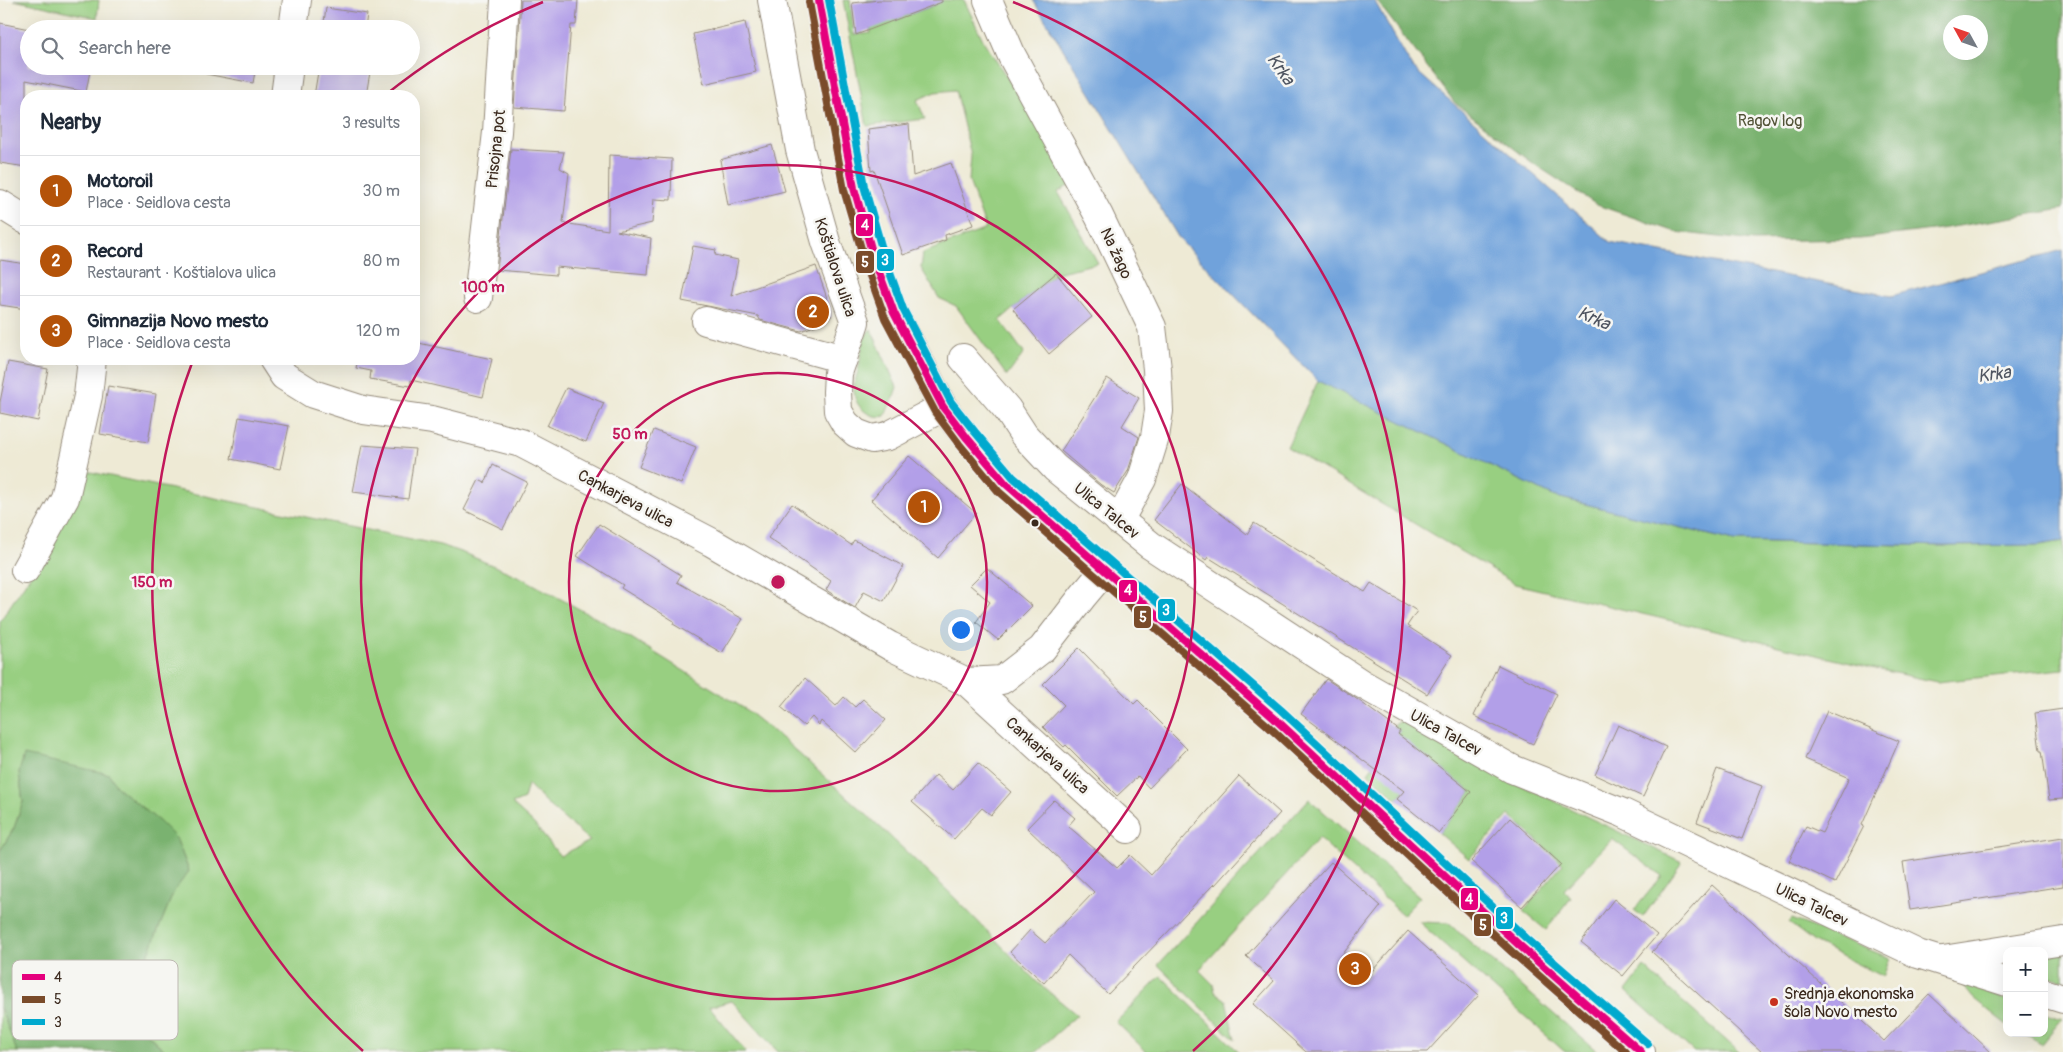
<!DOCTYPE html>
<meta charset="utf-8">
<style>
:root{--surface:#fff;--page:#f2f2f3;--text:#1f2937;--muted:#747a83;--line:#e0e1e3;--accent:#b45309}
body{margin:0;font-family:Pangolin,sans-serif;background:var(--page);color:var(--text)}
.controls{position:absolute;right:15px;bottom:15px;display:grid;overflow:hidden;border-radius:10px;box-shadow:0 5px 20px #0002}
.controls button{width:45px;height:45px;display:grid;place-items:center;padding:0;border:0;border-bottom:1px solid var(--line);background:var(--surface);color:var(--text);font:25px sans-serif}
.compass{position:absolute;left:1943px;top:15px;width:45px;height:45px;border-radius:50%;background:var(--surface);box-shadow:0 5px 20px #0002;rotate:310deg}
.you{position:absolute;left:960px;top:629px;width:18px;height:18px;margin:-12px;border:4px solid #fff;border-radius:50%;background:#1a73e8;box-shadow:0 0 0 8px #1a73e833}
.badge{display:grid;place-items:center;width:32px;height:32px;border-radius:50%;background:var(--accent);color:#fff;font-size:16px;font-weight:700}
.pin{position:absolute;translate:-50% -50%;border:2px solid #fff;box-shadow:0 1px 5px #0006}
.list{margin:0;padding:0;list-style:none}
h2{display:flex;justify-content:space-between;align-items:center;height:65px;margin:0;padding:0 20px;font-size:21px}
h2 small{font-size:16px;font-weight:400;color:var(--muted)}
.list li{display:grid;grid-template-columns:32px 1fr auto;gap:15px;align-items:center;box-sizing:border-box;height:70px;padding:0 20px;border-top:1px solid var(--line)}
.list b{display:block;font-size:19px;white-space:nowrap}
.list p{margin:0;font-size:16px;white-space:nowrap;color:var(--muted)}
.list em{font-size:16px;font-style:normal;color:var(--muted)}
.icon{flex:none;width:28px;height:28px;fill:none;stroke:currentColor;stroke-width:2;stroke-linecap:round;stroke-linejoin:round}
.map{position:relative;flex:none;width:2063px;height:1052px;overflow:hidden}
.search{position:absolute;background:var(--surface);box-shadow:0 5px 20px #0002;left:20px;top:20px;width:400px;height:55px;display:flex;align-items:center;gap:12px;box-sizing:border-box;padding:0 18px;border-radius:28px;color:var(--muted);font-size:19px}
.panel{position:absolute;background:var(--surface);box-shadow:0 5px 20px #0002;left:20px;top:90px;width:400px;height:275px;border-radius:20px}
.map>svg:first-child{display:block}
</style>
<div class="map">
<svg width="2063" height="1052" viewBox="0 0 2063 1052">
<rect width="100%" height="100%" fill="#f6f6f2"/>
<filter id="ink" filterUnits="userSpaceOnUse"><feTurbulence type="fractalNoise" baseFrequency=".02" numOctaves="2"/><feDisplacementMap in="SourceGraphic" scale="10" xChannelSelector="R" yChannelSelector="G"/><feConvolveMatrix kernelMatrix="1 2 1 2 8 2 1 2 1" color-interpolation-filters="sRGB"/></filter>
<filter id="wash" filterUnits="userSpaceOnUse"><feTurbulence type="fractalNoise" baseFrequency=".0096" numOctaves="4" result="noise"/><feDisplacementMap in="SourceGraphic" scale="20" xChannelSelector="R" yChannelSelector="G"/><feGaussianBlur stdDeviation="1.12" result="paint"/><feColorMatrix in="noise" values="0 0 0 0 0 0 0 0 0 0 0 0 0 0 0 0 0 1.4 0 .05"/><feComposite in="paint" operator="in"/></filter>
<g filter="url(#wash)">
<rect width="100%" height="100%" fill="#eeead5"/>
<g fill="#98cf81" stroke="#6a7c50" fill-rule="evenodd">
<polygon points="14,0 99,0 97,18"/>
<polygon points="843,0 850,0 854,35 871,33 867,0 886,0 894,20 935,5 934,0 964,0 984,42 1075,182 1058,192 1098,263 1056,273 1000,320 1024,353 1007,376 956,306 939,298 921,268 923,253 986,229 969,181 971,155 955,90 935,92 917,100 925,119 867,126"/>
<path d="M 871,329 L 897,387 C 894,398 889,405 885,416 C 869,420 853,405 854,389 C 854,381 858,373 859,366 C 862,353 861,337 871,329 Z"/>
<polygon points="1318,381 1553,496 1734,541 1945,546 2039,545 2063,541 2063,669 1937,682 1876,669 1515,584 1287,447"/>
<path d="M 81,470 L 440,545 L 466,554 L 520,577 L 620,631 L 745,709 L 786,742 L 878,825 L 951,894 L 1037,982 L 1077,1015 L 1036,1052 L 778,1052 L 732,1001 L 709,1007 L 746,1052 L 167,1052 L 143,1030 L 137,982 L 174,891 L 189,871 L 176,838 L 117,787 L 109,774 L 19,772 L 23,802 L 14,828 L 0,851 L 0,621 L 36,567 ZM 528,784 L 549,806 L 590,841 L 560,856 L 534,824 L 512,804 L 524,799 Z"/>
<polygon points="1402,720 1477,764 1682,862 1643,917 1634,910 1662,876 1612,839 1564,890 1571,898 1546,930 1523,911 1563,864 1509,815 1469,859 1439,833 1471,792 1429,759 1397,799 1368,773 1400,731 1393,726"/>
<polygon points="1309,799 1420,897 1403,915 1319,838 1199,970 1213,984 1215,992 1226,1000 1235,1040 1158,965"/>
<polygon points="1792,919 1890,958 1883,977 1814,942 1789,923"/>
<polygon points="1419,922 1448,923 1598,1052 1565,1052"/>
<polygon points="2063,953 2063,980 2044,975 2044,955"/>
<polygon points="1644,967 1739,1052 1694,1052 1626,991"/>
<polygon points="1161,976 1239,1052 1147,1052 1116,1022"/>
<polygon points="1961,983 2007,1000 2007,1025 1973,998"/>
<polygon points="0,1007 17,1047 17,1052 0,1052"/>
<polygon points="2044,1013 2062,1019 2041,1044 2022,1033 2044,1033"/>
</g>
<g fill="#7ab26f" stroke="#5a6e46" fill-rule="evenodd">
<path d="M 1376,0 L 2063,0 L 2063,209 L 1940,229 L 1860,239 L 1754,241 L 1676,232 L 1597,205 L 1534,164 L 1455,103 ZM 1950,22 L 1980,22 L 1980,52 L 1950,52 Z"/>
<polygon points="24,755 109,774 117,787 160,822 176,838 189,871 174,891 137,982 143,1030 166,1052 17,1052 0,1007 0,851 14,828 23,802 19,772"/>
</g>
<polygon fill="#70a2db" stroke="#56667c" points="1033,0 1374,0 1412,67 1610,242 1891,296 2063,250 2063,541 2039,545 1945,546 1734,541 1553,496 1318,381 1180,240"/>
<g id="blocks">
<g fill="#b29fe8">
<polygon points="521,0 578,0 576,25 571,25 564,111 514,107"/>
<polygon points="879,0 942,0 942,2 856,35 852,3"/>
<polygon points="326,8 367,14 365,29 323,29"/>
<polygon points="745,22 756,72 704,84 693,34"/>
<polygon points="0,23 29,29 29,66 91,66 86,92 26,80 26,167 0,163"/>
<polygon points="208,66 256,66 253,83 206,74"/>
<polygon points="319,66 371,66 366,96 314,96"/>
<polygon points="909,124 913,176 951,163 973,225 945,235 946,240 903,255 874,170 871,171 868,129"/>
<polygon points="772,145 785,191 728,205 720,160"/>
<polygon points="511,149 564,152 560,168 569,173 563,223 608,230 609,155 672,159 671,200 654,199 652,223 617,231 651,238 648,275 556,267 556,275 497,270"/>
<polygon points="693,246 716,250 715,255 738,260 731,296 816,266 830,307 831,317 821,323 801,331 760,320 758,316 682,301"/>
<polygon points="0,260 26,264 26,309 0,305"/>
<polygon points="1056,273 1092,317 1049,354 1013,309"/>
<polygon points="414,342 492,359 483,397 411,380 410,386 370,379 371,371 356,368 358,359 414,359"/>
<polygon points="8,362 48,369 38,421 0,413 0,402"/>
<polygon points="1107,378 1139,398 1122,426 1139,437 1128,471 1114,493 1101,485 1061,451"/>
<polygon points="108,386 156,394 148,442 100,434"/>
<polygon points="566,388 604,403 586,442 547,426"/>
<polygon points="239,417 289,426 280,469 231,459"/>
<polygon points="654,430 696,447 681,484 639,467"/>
<polygon points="362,445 415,449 408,499 353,492"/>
<polygon points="909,456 976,513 938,558 871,500"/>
<polygon points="493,465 527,482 503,529 464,510 479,480 485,483"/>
<polygon points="1182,484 1247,534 1254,523 1365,592 1371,583 1417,611 1407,626 1452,655 1427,694 1208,557 1206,560 1154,520"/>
<polygon points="792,504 851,545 854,540 903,566 884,601 864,591 855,608 826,590 831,581 768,538"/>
<polygon points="599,524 681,575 677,582 743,619 722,653 673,624 674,621 621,588 623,585 577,556"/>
<polygon points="987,568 1032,606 998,640 976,622 990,602 970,585"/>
<polygon points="1079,648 1134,704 1138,700 1187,749 1149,788 1138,776 1117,796 1066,745 1064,747 1043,727 1064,705 1043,684"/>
<polygon points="1498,665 1557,694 1533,744 1474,716"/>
<polygon points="805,678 836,706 844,697 855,707 863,699 886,720 856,753 821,721 819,725 812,717 804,726 781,707"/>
<polygon points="1326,679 1358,700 1400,731 1398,734 1471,792 1439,833 1397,799 1404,791 1301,714"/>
<polygon points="2063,709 2063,799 2049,800 2042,751 2040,751 2035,713"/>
<polygon points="1827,711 1899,741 1862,825 1864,826 1835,883 1789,861 1806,826 1822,833 1849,778 1805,759"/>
<polygon points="1618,725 1666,747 1643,797 1595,775"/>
<polygon points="978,763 1011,792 991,815 982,808 954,839 912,802 936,775 953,790"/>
<polygon points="1717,769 1762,786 1742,839 1697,822"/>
<polygon points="1239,776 1280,813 1215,885 1214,884 1108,994 1068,955 1044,983 1010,952 1030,930 1045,943 1094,892 1027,828 1054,800 1075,818 1068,826 1117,868 1130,855 1151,875"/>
<polygon points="1510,818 1561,864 1522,907 1471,861"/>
<polygon points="2063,837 2063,886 1910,910 1903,862"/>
<polygon points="1331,862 1381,906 1338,960 1363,981 1408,931 1479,995 1427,1052 1306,1052 1253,1004 1274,981 1246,956"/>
<polygon points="1712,885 1884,1041 1929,994 1991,1052 1762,1052 1652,952"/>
<polygon points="1614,899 1657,935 1623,976 1581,942"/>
</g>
</g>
</g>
<g filter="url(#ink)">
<use href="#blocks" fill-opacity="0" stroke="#948a7a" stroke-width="1"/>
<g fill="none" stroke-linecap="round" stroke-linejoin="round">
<defs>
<g id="street">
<polyline points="772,0 800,150 826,242 855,322 838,373 837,392 838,411 845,423 856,433 872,439 888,436 943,407"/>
<polyline points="988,0 1012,56 1099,216 1152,327 1157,369 1159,411 1155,437 1142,479 1119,521"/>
<polyline points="293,29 297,0"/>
<polyline points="285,96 289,66"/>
<polyline points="0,204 26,220"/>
<polyline points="478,298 497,132 505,0"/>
<polyline points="706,321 843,359"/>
<polyline points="963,358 1007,409 1024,435 1055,468 1150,545 1362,684 1512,769 1623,813 1918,954 2007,982"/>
<polyline points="273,359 284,376 313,394 363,410 432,420 521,443 711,542 890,646 967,682 1002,680 1042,649 1083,596 1104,571"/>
<polyline points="25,570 65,498 88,396 92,359"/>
<polyline points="967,682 1128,829"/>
<polyline points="1943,960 2063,941"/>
<polyline points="2044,993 2063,999"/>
</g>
<polyline id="secondary" points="819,0 854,188 874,259 894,313 911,345 943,407 967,438 1006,484 1274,718 1519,945 1641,1052"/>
</defs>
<use href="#street" stroke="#948a7a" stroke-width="30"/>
<use href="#secondary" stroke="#948a7a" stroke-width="30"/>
<use href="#street" stroke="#fff" stroke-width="28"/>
<use href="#secondary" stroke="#fff" stroke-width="28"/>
<defs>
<polyline id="bus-1" points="819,0 854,188 874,259 894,313 943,407 967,438 1006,484 1274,718 1519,945 1641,1052"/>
<polyline id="bus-2" points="809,2 844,190 865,262 885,318 935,412 959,444 999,492 1267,725 1512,952 1626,1052"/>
<polyline id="bus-3" points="829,0 864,186 884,256 903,309 951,402 975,432 1013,477 1281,710 1526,938 1648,1044"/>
</defs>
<use href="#bus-1" stroke="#f6f6f2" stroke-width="11"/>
<use href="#bus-2" stroke="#f6f6f2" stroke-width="11"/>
<use href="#bus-3" stroke="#f6f6f2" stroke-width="11"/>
<use href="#bus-1" stroke="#e5007d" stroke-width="8"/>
<use href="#bus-2" stroke="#7a4b2a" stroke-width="8"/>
<use href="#bus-3" stroke="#00a9ce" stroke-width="8"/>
</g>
</g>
<g fill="none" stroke="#c2185b" stroke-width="2.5">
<circle cx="778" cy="582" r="209"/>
<circle cx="778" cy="582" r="417"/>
<path d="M363 1051A626 626 0 0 1 192 363M384 96A626 626 0 0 1 543 2M1013 2A626 626 0 0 1 1193 1051"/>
</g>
<circle fill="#3b2a1e" stroke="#f6f6f2" stroke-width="2" cx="1035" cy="523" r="4.5"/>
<circle fill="#c8321e" stroke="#f6f6f2" stroke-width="2" cx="1774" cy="1002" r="5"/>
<g text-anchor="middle" stroke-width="5" stroke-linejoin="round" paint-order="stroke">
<g font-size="16" fill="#525337" stroke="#f6f6f2">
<text x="1770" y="126">Ragov log</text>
</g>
<g font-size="16" fill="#3b2a1e" stroke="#f6f6f2">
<text transform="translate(495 149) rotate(-84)" y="6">Prisojna pot</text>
<text transform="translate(1117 253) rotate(65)" y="6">Na žago</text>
<text transform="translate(836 267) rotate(72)" y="6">Koštialova ulica</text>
<text transform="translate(626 498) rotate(28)" y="6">Cankarjeva ulica</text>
<text transform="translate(1107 510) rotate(39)" y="6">Ulica Talcev</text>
<text transform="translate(1446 732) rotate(29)" y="6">Ulica Talcev</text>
<text transform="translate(1048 755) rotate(42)" y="6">Cankarjeva ulica</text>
<text transform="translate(1812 904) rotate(26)" y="6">Ulica Talcev</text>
</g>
<g font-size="16" fill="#3b2a1e" stroke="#f6f6f2" text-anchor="start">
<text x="1784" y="999">Srednja ekonomska<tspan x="1784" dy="18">šola Novo mesto</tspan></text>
</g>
<g font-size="18" font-style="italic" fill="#4e5460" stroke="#f6f6f2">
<text transform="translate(1281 69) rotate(55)" y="6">Krka</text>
<text transform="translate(1594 318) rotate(24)" y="6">Krka</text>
<text transform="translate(1994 374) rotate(-8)" y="6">Krka</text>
</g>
</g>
<rect x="12" y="960" width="166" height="80" rx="8" fill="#f6f6f2" stroke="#beb9b2" stroke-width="1"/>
<rect x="22" y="974" width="23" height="6" fill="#e5007d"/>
<rect x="22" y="996" width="23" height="7" fill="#7a4b2a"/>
<rect x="22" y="1019" width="23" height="6" fill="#00a9ce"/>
<g font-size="14" fill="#3b2a1e">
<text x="54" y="982">4</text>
<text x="54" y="1004">5</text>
<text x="54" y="1027">3</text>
</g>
<circle cx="778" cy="582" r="8" fill="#c2185b" stroke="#f6f6f2" stroke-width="2.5"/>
<g font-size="15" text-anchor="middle" font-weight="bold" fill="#c2185b" stroke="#f6f6f2" stroke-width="5" stroke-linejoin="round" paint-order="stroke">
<text x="483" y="292">100 m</text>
<text x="630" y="439">50 m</text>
<text x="152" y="587">150 m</text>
</g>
<g stroke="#f6f6f2" stroke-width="2">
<rect x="855" y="213" width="19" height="24" rx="5" fill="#e5007d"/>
<rect x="876" y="248" width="19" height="24" rx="5" fill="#00a9ce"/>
<rect x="855" y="250" width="20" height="24" rx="5" fill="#7a4b2a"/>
<rect x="1118" y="579" width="20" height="24" rx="5" fill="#e5007d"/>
<rect x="1157" y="598" width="19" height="24" rx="5" fill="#00a9ce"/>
<rect x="1133" y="605" width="19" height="24" rx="5" fill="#7a4b2a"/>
<rect x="1460" y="887" width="19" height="24" rx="5" fill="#e5007d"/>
<rect x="1495" y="906" width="19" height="24" rx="5" fill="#00a9ce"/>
<rect x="1473" y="913" width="19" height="24" rx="5" fill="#7a4b2a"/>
</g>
<g font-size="14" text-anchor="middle" font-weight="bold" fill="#fff">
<text x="865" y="230">4</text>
<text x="885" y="265">3</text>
<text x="865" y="267">5</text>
<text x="1128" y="595">4</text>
<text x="1166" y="615">3</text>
<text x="1143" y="622">5</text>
<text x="1469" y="904">4</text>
<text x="1504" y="923">3</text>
<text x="1483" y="930">5</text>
</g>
</svg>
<div class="controls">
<button>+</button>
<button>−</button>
</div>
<svg class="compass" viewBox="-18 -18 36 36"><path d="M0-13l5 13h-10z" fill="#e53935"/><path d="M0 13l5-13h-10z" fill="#747a83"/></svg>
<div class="you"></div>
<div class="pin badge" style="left:924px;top:507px">1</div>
<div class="pin badge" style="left:813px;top:312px">2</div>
<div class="pin badge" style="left:1355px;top:969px">3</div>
<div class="search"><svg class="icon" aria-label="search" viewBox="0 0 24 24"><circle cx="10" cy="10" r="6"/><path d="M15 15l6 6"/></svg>Search here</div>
<section class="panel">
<h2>Nearby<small>3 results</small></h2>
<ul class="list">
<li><span class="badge">1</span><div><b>Motoroil</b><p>Place · Seidlova cesta</p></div><em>30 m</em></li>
<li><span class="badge">2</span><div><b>Record</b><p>Restaurant · Koštialova ulica</p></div><em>80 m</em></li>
<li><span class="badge">3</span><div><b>Gimnazija Novo mesto</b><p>Place · Seidlova cesta</p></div><em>120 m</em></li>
</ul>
</section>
</div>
